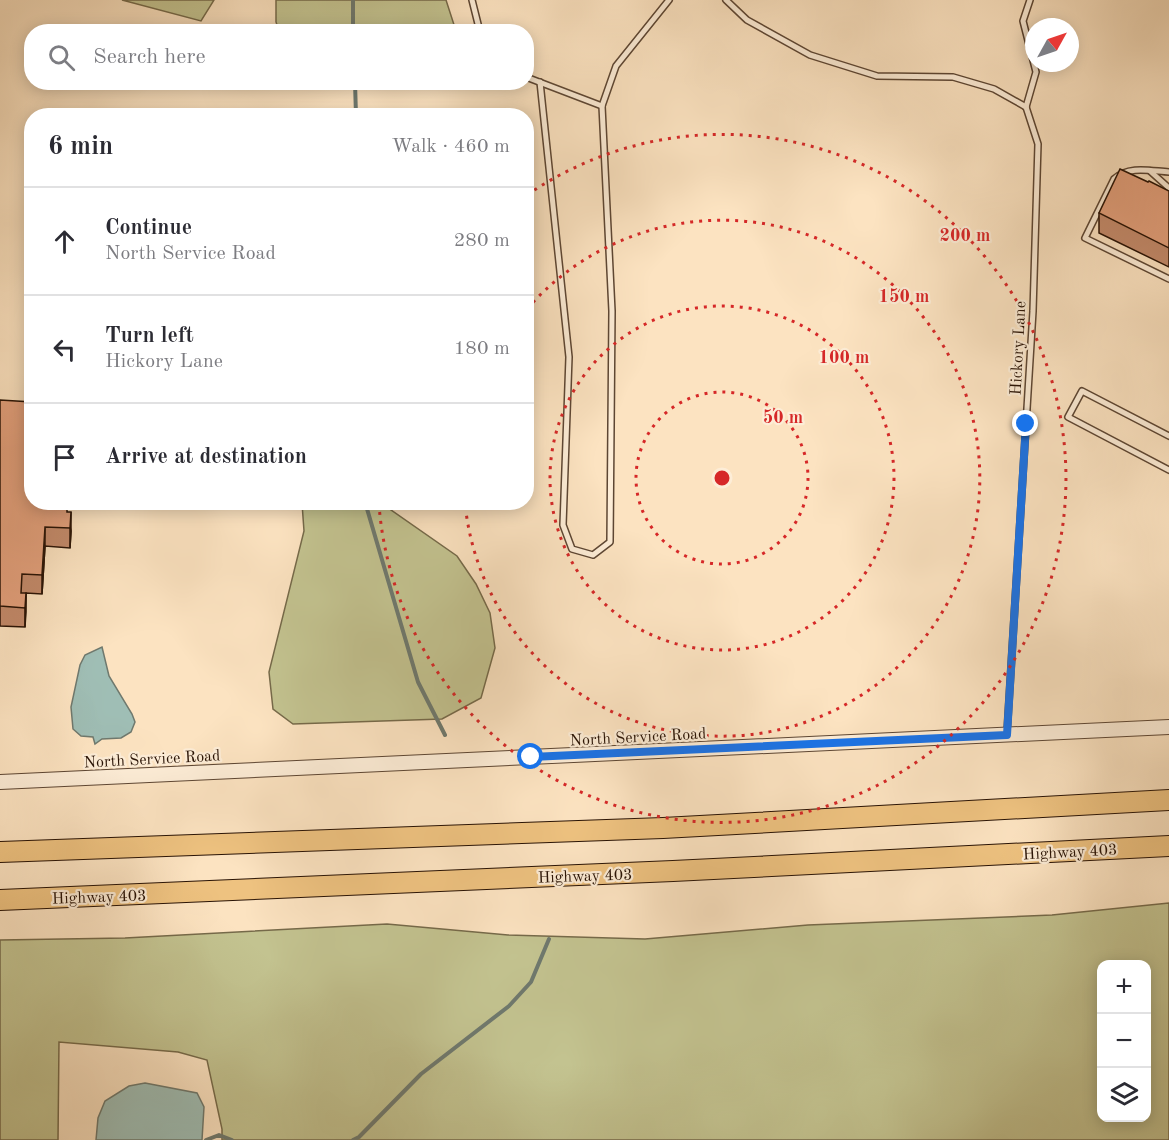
<!DOCTYPE html>
<meta charset="utf-8">
<style>
:root{--surface:#fff;--page:#f2f2f3;--text:#2b2b33;--muted:#7c7c81;--line:#e1e1e2}
body{margin:0;font-family:"Old Standard TT",serif;background:var(--page);color:var(--text)}
.controls{position:absolute;right:18px;bottom:18px;display:grid;overflow:hidden;border-radius:12px;box-shadow:0 3px 15px #0003}
.controls button{width:54px;height:54px;display:grid;place-items:center;padding:0;border:0;border-bottom:2px solid var(--line);background:var(--surface);color:var(--text);font:30px sans-serif}
.compass{position:absolute;left:1025px;top:18px;width:54px;height:54px;border-radius:50%;background:var(--surface);box-shadow:0 3px 15px #0003;rotate:50deg}
.stop{position:absolute;width:18px;height:18px;margin:-14px;border:4px solid #1a73e8;border-radius:50%;background:#fff}
.stop.end{background:#1a73e8;border-color:#fff;box-shadow:0 2px 6px #0008}
.list{margin:0;padding:0;list-style:none}
h2{display:flex;justify-content:space-between;align-items:center;height:78px;margin:0;padding:0 24px;font-size:26px}
h2 small{font-size:20px;font-weight:400;color:var(--muted)}
.list li{display:grid;grid-template-columns:39px 1fr auto;gap:18px;align-items:center;box-sizing:border-box;height:108px;padding:0 24px;border-top:2px solid var(--line)}
.list b{display:block;font-size:22px;white-space:nowrap}
.list p{margin:0;font-size:20px;white-space:nowrap;color:var(--muted)}
.list em{font-size:20px;font-style:normal;color:var(--muted)}
.icon{flex:none;width:33px;height:33px;fill:none;stroke:currentColor;stroke-width:2;stroke-linecap:round;stroke-linejoin:round}
.map{position:relative;flex:none;width:1169px;height:1140px;overflow:hidden}
.search{position:absolute;background:var(--surface);box-shadow:0 3px 15px #0003;left:24px;top:24px;width:510px;height:66px;display:flex;align-items:center;gap:15px;box-sizing:border-box;padding:0 21px;border-radius:24px;color:var(--muted);font-size:22px}
.panel{position:absolute;background:var(--surface);box-shadow:0 3px 15px #0003;left:24px;top:108px;width:510px;height:402px;border-radius:24px}
.map>svg:first-child{display:block}
</style>
<div class="map">
<svg width="1169" height="1140" viewBox="0 0 1169 1140">
<rect width="100%" height="100%" fill="#fce3c1"/>
<filter id="stains"><feTurbulence type="fractalNoise" baseFrequency=".00333" numOctaves="4"/><feColorMatrix values="0 0 0 0 .2 0 0 0 0 .09 0 0 0 0 .02 0 0 0 .5 -.17"/></filter>
<radialGradient id="worn" r=".72"><stop offset=".6" stop-color="#630" stop-opacity="0"/><stop offset="1" stop-color="#630" stop-opacity=".3"/></radialGradient>
<g fill="#c3c390" stroke="#766a4a" stroke-width="1.5" fill-rule="evenodd">
<polygon points="122,0 214,0 201,21"/>
<polygon points="276,0 446,0 456,31 279,31 276,22"/>
<polygon points="302,503 381,503 457,556 476,584 490,613 495,648 481,698 442,719 293,724 273,709 269,672 304,531"/>
<path d="M 1169,903 L 1169,1140 L 222,1140 L 222,1129 L 207,1060 L 178,1052 L 59,1042 L 58,1140 L 0,1140 L 0,940 L 125,938 L 387,924 L 508,935 L 645,939 L 808,925 L 1052,915 ZM 1102,964 L 1146,964 L 1146,1118 L 1102,1118 Z"/>
</g>
<g fill="#9fbeb5" stroke="#6f796e" stroke-width="1.5">
<polygon points="102,647 109,676 132,714 135,722 131,732 121,738 102,739 95,744 93,737 81,736 73,729 71,707 80,665 85,655"/>
<polygon points="145,1083 197,1093 204,1107 202,1140 96,1140 98,1118 105,1101 129,1086"/>
</g>
<g fill="none" stroke-linecap="round" stroke-linejoin="round">
<g stroke="#6f796e" stroke-width="4">
<polyline points="353,0 353,32"/>
<polyline points="355,82 356,116"/>
<polyline points="365,502 418,682 445,735"/>
<polyline points="206,1140 219,1135 232,1140"/>
<polyline points="353,1140 359,1137 421,1074 509,1006 531,982 549,939"/>
</g>
<defs>
<g id="service">
<polyline points="472,0 480,32"/>
<polyline points="726,0 747,20 810,55 877,76 953,77 994,89 1026,107"/>
<polyline points="526,77 602,106"/>
<polyline points="540,82 569,357 563,525 572,549 593,555 610,542 612,311 602,106 616,66 669,0"/>
<polyline points="1026,107 1036,72 1023,21 1030,0"/>
<polyline points="1150,171 1169,188"/>
<path d="M 1169,172 C 1151,171 1129,165 1114,179 L 1085,238 L 1169,279"/>
<polyline points="1169,436 1082,391 1068,417 1169,470"/>
<polyline points="1007,733 1033,311 1038,144 1026,107"/>
</g>
<polyline id="tertiary" points="0,782 1169,727"/>
<g id="motorway">
<polyline points="0,852 663,828 1169,800"/>
<polyline points="0,900 673,871 1169,846"/>
</g>
</defs>
<use href="#service" stroke="#5d4633" stroke-width="8"/>
<use href="#tertiary" stroke="#5d4633" stroke-width="16"/>
<use href="#motorway" stroke="#281204" stroke-width="22"/>
<use href="#service" stroke="#fdedd7" stroke-width="5"/>
<use href="#tertiary" stroke="#fdedd7" stroke-width="14"/>
<use href="#motorway" stroke="#eec280" stroke-width="20"/>
</g>
<g fill="#c38a6b" stroke="#281204" stroke-width="1.5">
<polygon points="1169,191 1169,267 1099,233 1099,213"/>
<polygon points="0,400 32,502 67,512 71,531 70,548 45,546 42,594 26,593 25,627 0,626"/>
</g>
<g fill="#9f7057" stroke="#281204" stroke-width="1.5">
<polygon points="71,512 71,531 70,548 70,528"/>
<polygon points="45,527 45,546 42,594 42,575"/>
<polygon points="26,593 26,612 25,627 25,608"/>
</g>
<g fill="#e3a07c" stroke="#281204" stroke-width="1.5">
<polygon points="1120,169 1148,182 1149,181 1169,191 1169,248 1099,213"/>
<polygon points="0,400 32,402 32,502 67,502 67,512 71,512 70,528 45,527 42,575 22,574 21,593 26,593 25,608 0,606"/>
</g>
<g fill="none" stroke-linecap="round" stroke-linejoin="round">
<polyline stroke="#1a73e8" stroke-width="8" points="531,757 1007,735 1026,424"/>
</g>
<g fill="none" stroke="#d62828" stroke-width="3" stroke-dasharray="3 6">
<circle cx="722" cy="478" r="86"/>
<circle cx="722" cy="478" r="172"/>
<path d="M527 309A258 258 0 1 1 465 503"/>
<path d="M527 195A344 344 0 1 1 379 505"/>
</g>
<g text-anchor="middle" stroke-width="4.5" stroke-linejoin="round" paint-order="stroke">
<g font-size="16" fill="#281204" stroke="#fdedd7">
<text transform="translate(1017 348) rotate(-87)" y="6">Hickory Lane</text>
<text transform="translate(638 736) rotate(-3)" y="6">North Service Road</text>
<text transform="translate(152 758) rotate(-3)" y="6">North Service Road</text>
<text transform="translate(1070 851) rotate(-3)" y="6">Highway 403</text>
<text transform="translate(585 875) rotate(-2)" y="6">Highway 403</text>
<text transform="translate(99 896) rotate(-2)" y="6">Highway 403</text>
</g>
</g>
<circle cx="722" cy="478" r="9" fill="#d62828" stroke="#fdedd7" stroke-width="3"/>
<g font-size="18" text-anchor="middle" font-weight="bold" fill="#d62828" stroke="#fdedd7" stroke-width="4.5" stroke-linejoin="round" paint-order="stroke">
<text x="965" y="241">200 m</text>
<text x="904" y="302">150 m</text>
<text x="844" y="363">100 m</text>
<text x="783" y="423">50 m</text>
</g>
<rect width="100%" height="100%" filter="url(#stains)"/>
<rect width="100%" height="100%" fill="url(#worn)"/>
</svg>
<div class="controls">
<button>+</button>
<button>−</button>
<button><svg class="icon" aria-label="layers" viewBox="0 0 24 24"><path d="M12 4l9 5-9 5-9-5zM3 14l9 5 9-5"/></svg></button>
</div>
<svg class="compass" viewBox="-18 -18 36 36"><path d="M0-13l5 13h-10z" fill="#e53935"/><path d="M0 13l5-13h-10z" fill="#7c7c81"/></svg>
<div class="stop" style="left:531px;top:757px"></div>
<div class="stop end" style="left:1026px;top:424px"></div>
<div class="search"><svg class="icon" aria-label="search" viewBox="0 0 24 24"><circle cx="10" cy="10" r="6"/><path d="M15 15l6 6"/></svg>Search here</div>
<section class="panel">
<h2>6 min<small>Walk · 460 m</small></h2>
<ul class="list">
<li><svg class="icon" aria-label="ahead" viewBox="0 0 24 24"><path d="M12 20V5M6 11l6-6 6 6"/></svg><div><b>Continue</b><p>North Service Road</p></div><em>280 m</em></li>
<li><svg class="icon" aria-label="left" viewBox="0 0 24 24"><path d="M17 20v-9H6M10 6l-5 5 5 5"/></svg><div><b>Turn left</b><p>Hickory Lane</p></div><em>180 m</em></li>
<li><svg class="icon" aria-label="arrive" viewBox="0 0 24 24"><path d="M6 21V4h12l-3 4 3 4H6"/></svg><div><b>Arrive at destination</b></div></li>
</ul>
</section>
</div>
